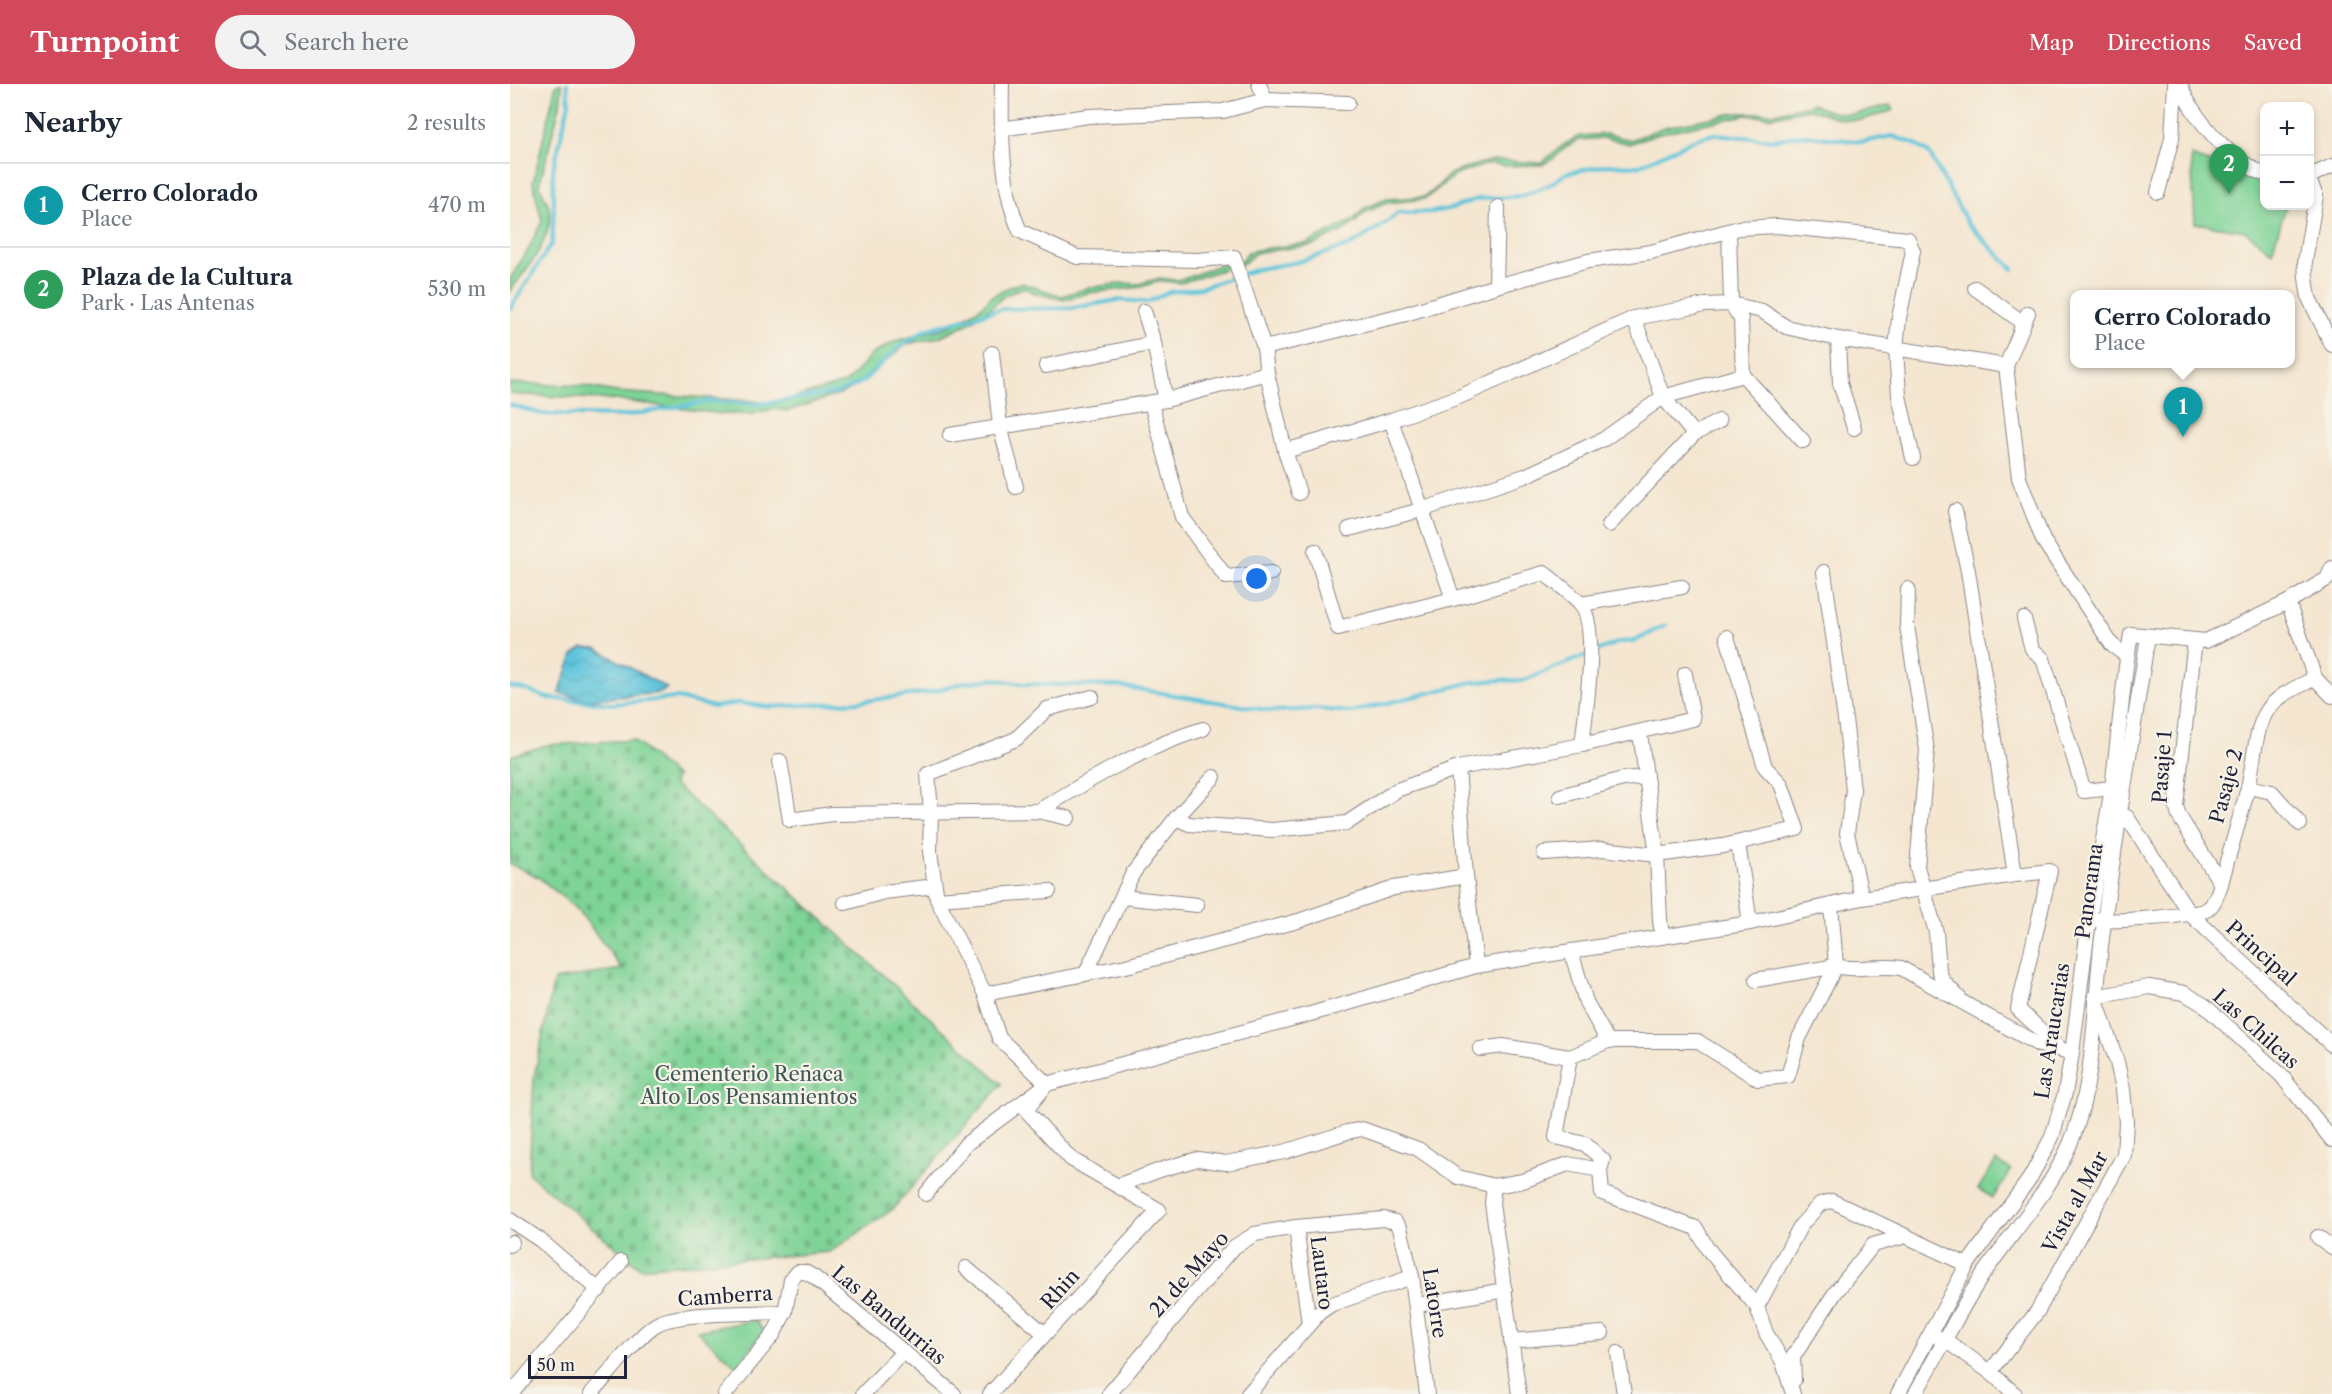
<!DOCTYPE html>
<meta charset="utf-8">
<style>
:root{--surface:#fff;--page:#f2f2f3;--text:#1f2937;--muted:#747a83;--line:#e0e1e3;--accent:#d1495b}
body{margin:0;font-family:"Libre Caslon Text",serif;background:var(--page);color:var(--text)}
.controls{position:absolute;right:18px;top:18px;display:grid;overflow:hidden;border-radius:12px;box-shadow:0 3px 9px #0003}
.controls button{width:54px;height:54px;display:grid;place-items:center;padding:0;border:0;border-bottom:2px solid var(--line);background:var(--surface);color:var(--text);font:30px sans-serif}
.scale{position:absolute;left:18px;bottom:15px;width:99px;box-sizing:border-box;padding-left:6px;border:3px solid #22223b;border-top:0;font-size:16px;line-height:21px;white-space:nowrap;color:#22223b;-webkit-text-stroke:4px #f7f3e8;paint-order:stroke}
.you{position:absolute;left:747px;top:495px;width:21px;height:21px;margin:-15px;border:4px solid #fff;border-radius:50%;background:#1a73e8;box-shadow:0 0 0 9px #1a73e833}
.badge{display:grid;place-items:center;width:39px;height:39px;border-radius:50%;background:var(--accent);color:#fff;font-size:20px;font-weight:700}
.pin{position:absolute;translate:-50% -50px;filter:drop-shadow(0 2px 3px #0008)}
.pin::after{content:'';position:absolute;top:32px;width:21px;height:18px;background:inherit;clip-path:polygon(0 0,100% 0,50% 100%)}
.popup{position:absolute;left:1560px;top:206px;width:225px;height:78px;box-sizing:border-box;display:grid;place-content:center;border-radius:12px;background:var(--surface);filter:drop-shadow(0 2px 4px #0005);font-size:20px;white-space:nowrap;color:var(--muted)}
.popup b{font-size:22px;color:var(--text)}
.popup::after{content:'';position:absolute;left:50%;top:100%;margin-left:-12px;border:12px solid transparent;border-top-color:var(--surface)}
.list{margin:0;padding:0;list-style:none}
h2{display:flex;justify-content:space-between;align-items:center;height:78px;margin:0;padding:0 24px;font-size:26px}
h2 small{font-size:20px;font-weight:400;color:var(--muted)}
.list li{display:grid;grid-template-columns:39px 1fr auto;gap:18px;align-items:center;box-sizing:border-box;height:84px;padding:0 24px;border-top:2px solid var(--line)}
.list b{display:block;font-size:22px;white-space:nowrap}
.list p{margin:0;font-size:20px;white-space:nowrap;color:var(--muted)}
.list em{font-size:20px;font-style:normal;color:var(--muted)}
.icon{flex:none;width:33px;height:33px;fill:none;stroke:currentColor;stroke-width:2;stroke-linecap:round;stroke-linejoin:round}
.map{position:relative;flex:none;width:1822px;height:1310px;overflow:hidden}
header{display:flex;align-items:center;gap:36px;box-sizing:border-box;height:84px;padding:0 30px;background:var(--accent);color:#fff}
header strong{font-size:28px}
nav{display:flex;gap:33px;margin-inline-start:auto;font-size:21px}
.search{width:420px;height:54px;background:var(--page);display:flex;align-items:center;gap:15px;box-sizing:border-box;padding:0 21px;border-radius:33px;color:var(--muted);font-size:22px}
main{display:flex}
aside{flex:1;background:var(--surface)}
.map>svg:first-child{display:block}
</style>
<header>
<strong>Turnpoint</strong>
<div class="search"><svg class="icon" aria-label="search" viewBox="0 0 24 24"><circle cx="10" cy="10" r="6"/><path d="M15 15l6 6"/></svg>Search here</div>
<nav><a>Map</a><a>Directions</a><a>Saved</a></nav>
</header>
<main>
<aside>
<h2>Nearby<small>2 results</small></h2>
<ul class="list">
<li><span class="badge" style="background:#0f9aa8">1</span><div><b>Cerro Colorado</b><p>Place</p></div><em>470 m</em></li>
<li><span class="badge" style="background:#2e9e5b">2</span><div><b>Plaza de la Cultura</b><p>Park · Las Antenas</p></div><em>530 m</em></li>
</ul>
</aside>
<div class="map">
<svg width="1822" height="1310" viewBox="0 0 1822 1310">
<defs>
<pattern id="cemetery-stones" width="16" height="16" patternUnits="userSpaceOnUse" patternTransform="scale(1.5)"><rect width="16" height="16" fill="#7ed396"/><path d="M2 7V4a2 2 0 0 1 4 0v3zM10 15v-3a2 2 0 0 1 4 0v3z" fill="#6db582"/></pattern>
<pattern id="water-waves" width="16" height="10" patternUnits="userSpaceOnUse" patternTransform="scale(1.5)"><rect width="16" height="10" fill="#5fc5dc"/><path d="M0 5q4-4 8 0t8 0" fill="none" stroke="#52a9be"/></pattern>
</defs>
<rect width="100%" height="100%" fill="#f7f3e8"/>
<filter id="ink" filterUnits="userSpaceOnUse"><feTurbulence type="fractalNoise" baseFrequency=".0167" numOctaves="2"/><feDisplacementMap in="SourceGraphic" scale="12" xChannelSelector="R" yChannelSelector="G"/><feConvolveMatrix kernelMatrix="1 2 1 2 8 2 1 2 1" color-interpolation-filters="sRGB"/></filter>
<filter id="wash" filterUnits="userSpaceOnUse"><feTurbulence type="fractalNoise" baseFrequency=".008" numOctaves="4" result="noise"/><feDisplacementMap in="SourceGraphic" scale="24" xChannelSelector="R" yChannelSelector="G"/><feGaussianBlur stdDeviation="1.35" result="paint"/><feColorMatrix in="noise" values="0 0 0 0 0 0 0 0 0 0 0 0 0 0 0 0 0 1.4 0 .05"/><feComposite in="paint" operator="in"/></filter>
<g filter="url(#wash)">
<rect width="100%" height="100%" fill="#f4e6d0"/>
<g fill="#7ed396" stroke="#507a68" stroke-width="1.5">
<path d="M 46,0 L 52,0 L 50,21 L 29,102 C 33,110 40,120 40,128 C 41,157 17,185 0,207 L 0,195 L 18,166 L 32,137 L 23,99 Z"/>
<path d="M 1302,20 C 1334,36 1348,30 1381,21 L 1384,26 L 1352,36 L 1334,36 L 1300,25 L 1259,33 L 1236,31 L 1146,50 L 1120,60 L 1095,54 L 1069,56 L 1057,62 L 1043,75 L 1032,81 L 994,82 L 981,79 L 945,91 L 915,115 L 877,119 L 854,129 L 845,139 L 833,147 L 803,161 L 745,169 L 734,179 L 671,199 L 650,197 L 631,203 L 578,209 L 554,216 L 525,209 L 515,204 L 509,205 L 494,212 L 481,224 L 455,241 L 429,253 L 397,260 L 346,302 L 330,310 L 278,327 L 263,325 L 243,330 L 213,330 L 105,316 L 0,310 L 0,299 L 73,302 L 107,308 L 244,317 L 263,320 L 337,298 L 362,270 L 385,257 L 438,243 L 470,224 L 482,212 L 501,202 L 512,199 L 552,212 L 578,204 L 612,199 L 629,200 L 650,194 L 666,196 L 679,193 L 709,181 L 731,177 L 738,168 L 751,165 L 798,159 L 842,137 L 855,124 L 877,115 L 913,113 L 922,108 L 940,90 L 968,80 L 983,76 L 1031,79 L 1053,61 L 1069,52 L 1097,50 L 1121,56 L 1154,43 L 1225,29 L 1265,29 Z"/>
<polygon points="1681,72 1754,98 1754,122 1776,122 1762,168 1735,147 1685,139"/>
<polygon points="1486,1077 1501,1086 1483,1114 1468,1105"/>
<polygon points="245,1236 254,1247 227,1283 187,1247"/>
</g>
<polygon fill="url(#cemetery-stones)" stroke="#507a68" stroke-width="1.5" points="123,656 167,693 163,699 492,1000 382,1126 320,1168 130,1184 19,1090 24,993 44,896 112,885 69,827 28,793 0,780 0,672 37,661"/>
<polygon fill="url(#water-waves)" stroke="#40748c" stroke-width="1.5" points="73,564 87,565 157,604 151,609 75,616 49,609 63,571"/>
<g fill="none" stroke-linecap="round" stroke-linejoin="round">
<g stroke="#5fc5dc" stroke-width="4">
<polyline points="0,225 42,159 44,126 43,86 59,19 57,0"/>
<polyline points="0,321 32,330 114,332 201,317 248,320 326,309 352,298 387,265 415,246 491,225 563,224 608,216 638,218 659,208 690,204 748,185 788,178 841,161 873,141 888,129 922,128 943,124 967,115 1012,112 1039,101 1057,89 1097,81 1128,82 1188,54 1205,50 1262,56 1292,51 1353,58 1382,52 1405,60 1419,69 1458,140 1503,185"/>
<polyline points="1084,568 1109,558 1125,557 1156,541"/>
<polyline points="0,603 14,605 38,614 102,620 167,614 204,623 229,619 259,623 348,618 421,608 452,599 483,595 512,600 608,602 763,627 806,625 841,628 963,598 994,596 1012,597 1077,571"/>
</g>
</g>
</g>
<g filter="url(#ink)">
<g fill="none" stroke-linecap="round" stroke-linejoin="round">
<defs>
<g id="minor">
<path d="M 492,0 C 491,45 491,106 510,147 L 567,173 L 688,176 L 724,173 L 754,264 L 757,289 L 775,367 L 789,409"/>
<path d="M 1670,0 C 1682,33 1721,77 1754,90"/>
<polyline points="755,16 838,19"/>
<polyline points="491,45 578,32 713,27 755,16 749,0"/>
<polyline points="1800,92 1822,82"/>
<polyline points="1800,98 1806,112 1795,177 1796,194 1799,214 1822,261"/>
<polyline points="1648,108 1662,54 1665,0"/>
<polyline points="1219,147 1221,220 1231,235 1233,291 1293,357"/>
<polyline points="986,202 988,123"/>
<polyline points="1465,204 1508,235 1512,242"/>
<polyline points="634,227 644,259 656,316"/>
<polyline points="1518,229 1496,282 1509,394 1533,456 1602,561 1617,572"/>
<polyline points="1328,255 1330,299 1344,344"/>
<polyline points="754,264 892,231 986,202 1078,177 1141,168 1229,144 1267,142 1398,155 1403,167 1389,234 1386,264 1389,312 1403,374"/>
<polyline points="482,269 490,342 506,403"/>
<polyline points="536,282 644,259"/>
<polyline points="641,319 672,433 716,493 761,489"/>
<polyline points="881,336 943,515"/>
<polyline points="1184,350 1209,337"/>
<polyline points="440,351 656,316 757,289"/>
<polyline points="775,367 881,336 949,313 1124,234 1195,221 1221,220 1252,227 1276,243 1328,255 1496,282"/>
<polyline points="1445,427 1458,487 1505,791"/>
<polyline points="1099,441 1184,350 1153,313 1124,234"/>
<polyline points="839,445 911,426 1015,392 1094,355 1153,313 1233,291"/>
<path d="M 805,467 L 828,544 L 943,515 L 1034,489 C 1046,499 1060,508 1070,519 C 1090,542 1075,631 1072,661"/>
<polyline points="1314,488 1336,643 1343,706 1337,749 1352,814"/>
<polyline points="1398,505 1397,542 1417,666 1407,783 1426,848 1429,887 1433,897 1450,915"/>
<polyline points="1778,518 1805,594 1822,612"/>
<polyline points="1071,520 1172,503"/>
<polyline points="1514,535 1522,565 1533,575 1574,707 1602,704"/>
<polyline points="1685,556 1666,722 1669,732 1711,800"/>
<polyline points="1130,649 1147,771 1150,836 1152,852"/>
<polyline points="270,677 280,736 322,730 528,727 558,734"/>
<polyline points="948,684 956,792 966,882"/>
<polyline points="1738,703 1762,708 1790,740"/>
<polyline points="1050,712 1113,695 1136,693"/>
<path d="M 528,727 C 581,695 634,663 693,645"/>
<polyline points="1610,732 1617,733 1680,830 1822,961"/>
<polyline points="666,734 679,740 762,746 837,739 887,706 948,684 1072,661 1183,635 1175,590"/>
<polyline points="1228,759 1240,839"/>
<polyline points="1034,769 1092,765 1147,771 1213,762 1287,745 1271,700 1255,683 1217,553"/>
<polyline points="612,813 687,821"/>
<polyline points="427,815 539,807"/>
<polyline points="335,819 374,808 425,802"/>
<path d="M 1587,836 C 1603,838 1687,832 1698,825 C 1705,819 1708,809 1711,800 C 1719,768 1730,736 1738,703 C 1744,681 1744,647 1757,627 C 1767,611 1788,603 1805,594"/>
<polyline points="1061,867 1076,918 1098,957"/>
<polyline points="576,889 623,789 666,734 704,693"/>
<path d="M 1246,896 L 1326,882 C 1347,888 1368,880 1391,884 L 1529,961 L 1552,966"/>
<polyline points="475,910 616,882 788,837 884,804 956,792"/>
<polyline points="970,965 993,962 1060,973"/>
<polyline points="1090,1086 1092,1109 1186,1144 1197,1164 1247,1223"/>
<polyline points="609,1101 653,1085 688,1075 716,1079 774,1068 837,1048 852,1045 908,1065 948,1093 984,1102 1013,1097 1058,1080 1090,1086 1093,1076 1075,1060 1046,1053 1060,973 1098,957 1187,957 1248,995 1278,992 1289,954 1326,882 1321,821"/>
<polyline points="984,1102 982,1119 1009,1310"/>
<polyline points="416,1110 456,1060 537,1000 804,929 966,882 1240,839 1352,814 1505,791 1540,787 1508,925 1552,966 1562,969"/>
<polyline points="0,1136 30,1156 89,1206"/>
<polyline points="786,1143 799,1240"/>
<polyline points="1808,1153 1822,1163"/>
<polyline points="0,1161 2,1158"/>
<polyline points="456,1184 535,1250"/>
<polyline points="907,1221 995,1206"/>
<polyline points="1427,1253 1435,1256 1480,1288 1505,1310"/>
<polyline points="1001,1257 1092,1249"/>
<polyline points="1108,1269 1114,1310"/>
<polyline points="1480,1288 1527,1228 1614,1071 1616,1038 1613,1005 1607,978 1585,913 1639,903 1674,909 1694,921 1771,991 1822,1056"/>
<polyline points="1284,1296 1283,1273 1325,1209 1363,1161 1396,1152 1457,1181"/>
<polyline points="1,1310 111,1178"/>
<path d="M 81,1310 C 97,1292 129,1250 147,1240 C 167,1228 248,1229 275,1228"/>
<polyline points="215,1310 263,1251 275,1228 281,1196 288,1188 295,1188 304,1193 444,1310"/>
<polyline points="353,1310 393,1268"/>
<polyline points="480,1310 649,1126 561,1075 516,1026 537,1000 489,954 475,910 427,815 420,768 421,729 418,690 506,655 537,625 582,613"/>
<polyline points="599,1310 724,1163 745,1150 786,1143 874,1135 885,1138 890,1144 902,1193 917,1310"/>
<polyline points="738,1310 810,1228 822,1220 902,1193"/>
<polyline points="1283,1310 1273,1278 1256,1249 1247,1223 1291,1141 1310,1120 1322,1117 1396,1152"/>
<polyline points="1388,1310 1457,1181 1520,1094 1542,1053 1555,1009 1562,969 1579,836 1602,704 1616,582 1621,550 1696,557 1778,518 1817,495 1822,484"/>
<path d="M 1405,1310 C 1428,1271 1447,1230 1472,1192 C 1502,1148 1539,1109 1560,1060 C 1585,1002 1584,925 1591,862 C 1604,759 1622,655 1638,552"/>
</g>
</defs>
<use href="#minor" stroke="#8b8486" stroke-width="16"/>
<use href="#minor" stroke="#fff" stroke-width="14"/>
</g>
</g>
<g text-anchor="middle" stroke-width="4.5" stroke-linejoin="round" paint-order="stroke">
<g font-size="20" fill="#22223b" stroke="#f7f3e8">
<text transform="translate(1652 683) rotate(-86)" y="7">Pasaje 1</text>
<text transform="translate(1716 702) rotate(-75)" y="7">Pasaje 2</text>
<text transform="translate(1579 807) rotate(-82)" y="7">Panorama</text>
<text transform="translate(1751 869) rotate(42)" y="7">Principal</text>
<text transform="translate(1746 945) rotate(42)" y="7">Las Chilcas</text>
<text transform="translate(1542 947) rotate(-81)" y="7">Las Araucarias</text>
<text transform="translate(1565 1118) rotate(-61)" y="7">Vista al Mar</text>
<text transform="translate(812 1189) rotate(83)" y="7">Lautaro</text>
<text transform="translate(679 1190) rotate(-48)" y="7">21 de Mayo</text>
<text transform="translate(550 1205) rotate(-48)" y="7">Rhin</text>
<text transform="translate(215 1212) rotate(-4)" y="7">Camberra</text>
<text transform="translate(925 1219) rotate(81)" y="7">Latorre</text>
<text transform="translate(379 1231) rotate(40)" y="7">Las Bandurrias</text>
</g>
<g font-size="20" fill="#3e5756" stroke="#f7f3e8">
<text x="239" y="997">Cementerio Reñaca<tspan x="239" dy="23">Alto Los Pensamientos</tspan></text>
</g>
</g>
</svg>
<div class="controls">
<button>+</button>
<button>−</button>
</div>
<div class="scale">50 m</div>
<div class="you"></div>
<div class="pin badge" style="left:1673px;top:353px;background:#0f9aa8">1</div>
<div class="popup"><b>Cerro Colorado</b>Place</div>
<div class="pin badge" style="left:1719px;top:110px;background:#2e9e5b">2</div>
</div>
</main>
